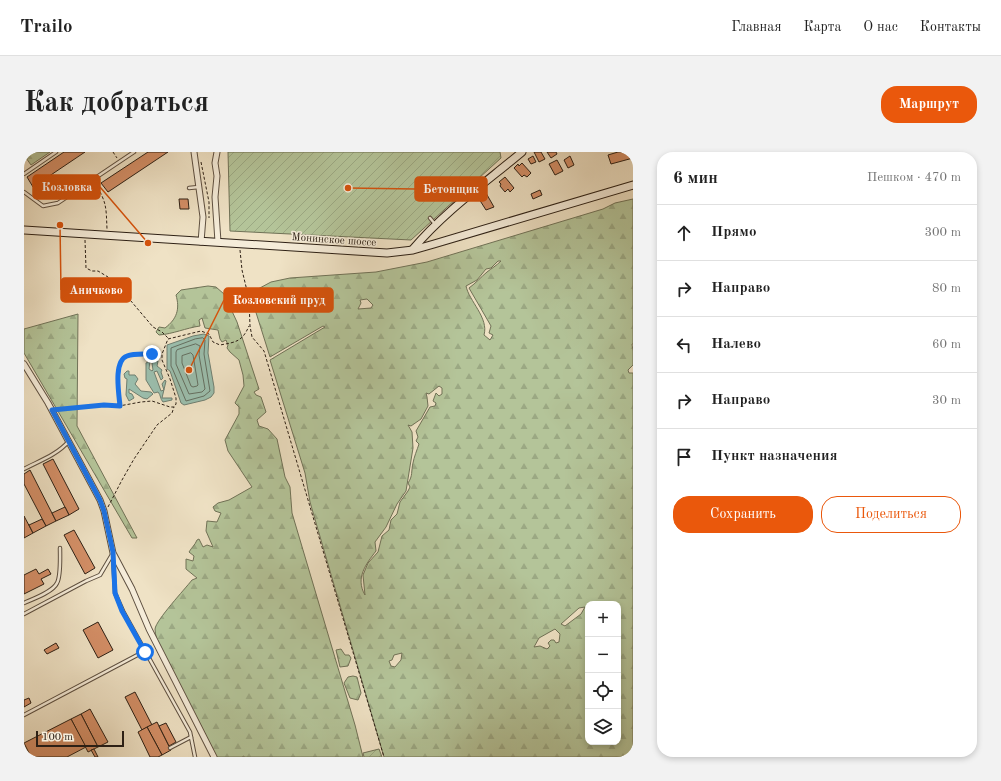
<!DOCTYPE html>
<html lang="ru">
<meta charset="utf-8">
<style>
:root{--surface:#fff;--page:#f2f2f2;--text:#222;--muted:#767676;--line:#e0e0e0;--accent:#ea580c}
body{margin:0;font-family:"Old Standard TT",serif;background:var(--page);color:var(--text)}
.controls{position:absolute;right:12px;bottom:12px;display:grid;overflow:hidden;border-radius:8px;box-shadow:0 2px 6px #0003}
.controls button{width:36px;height:36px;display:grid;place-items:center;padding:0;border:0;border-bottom:1px solid var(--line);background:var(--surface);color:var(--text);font:20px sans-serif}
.scale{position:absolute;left:12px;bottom:10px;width:88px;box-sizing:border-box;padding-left:4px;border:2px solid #2d2015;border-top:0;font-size:11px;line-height:14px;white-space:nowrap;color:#2d2015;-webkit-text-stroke:3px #f5ecd9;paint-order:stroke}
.stop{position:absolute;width:12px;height:12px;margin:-9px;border:3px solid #1a73e8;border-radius:50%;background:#fff}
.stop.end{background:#1a73e8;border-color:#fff;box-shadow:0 1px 4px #0008}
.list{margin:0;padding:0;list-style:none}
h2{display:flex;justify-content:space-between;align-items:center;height:52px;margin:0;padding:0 16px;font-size:17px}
h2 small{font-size:13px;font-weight:400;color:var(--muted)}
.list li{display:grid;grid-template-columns:26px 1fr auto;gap:12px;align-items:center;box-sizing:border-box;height:56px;padding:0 16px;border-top:1px solid var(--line)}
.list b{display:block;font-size:15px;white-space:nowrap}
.list em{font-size:13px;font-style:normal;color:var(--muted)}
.actions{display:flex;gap:8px;padding:12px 16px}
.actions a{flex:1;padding:9px 0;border:1px solid var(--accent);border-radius:16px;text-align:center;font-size:14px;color:var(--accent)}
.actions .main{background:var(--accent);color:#fff}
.icon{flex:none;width:22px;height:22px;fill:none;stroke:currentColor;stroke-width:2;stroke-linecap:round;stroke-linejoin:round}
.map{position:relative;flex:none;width:609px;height:605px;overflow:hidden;border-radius:16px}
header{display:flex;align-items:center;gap:24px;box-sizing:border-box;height:56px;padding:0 20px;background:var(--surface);border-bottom:1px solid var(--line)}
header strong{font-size:19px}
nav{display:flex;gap:22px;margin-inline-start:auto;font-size:14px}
.intro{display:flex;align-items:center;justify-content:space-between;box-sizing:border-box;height:96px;padding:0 24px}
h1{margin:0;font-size:28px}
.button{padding:10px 18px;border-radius:16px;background:var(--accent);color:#fff;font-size:14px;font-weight:700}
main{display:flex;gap:24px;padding:0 24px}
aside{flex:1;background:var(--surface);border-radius:16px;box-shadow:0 2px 6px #0003}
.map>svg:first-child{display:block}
</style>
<header>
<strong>Trailo</strong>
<nav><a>Главная</a><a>Карта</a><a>О нас</a><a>Контакты</a></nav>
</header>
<div class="intro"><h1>Как добраться</h1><a class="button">Маршрут</a></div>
<main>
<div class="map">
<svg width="609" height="605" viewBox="0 0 609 605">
<defs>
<pattern id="forest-firs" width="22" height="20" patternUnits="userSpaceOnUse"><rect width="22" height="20" fill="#b4c499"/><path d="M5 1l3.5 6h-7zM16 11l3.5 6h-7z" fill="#9ba883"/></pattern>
<pattern id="garden-furrows" width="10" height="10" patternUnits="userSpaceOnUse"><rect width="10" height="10" fill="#b4c499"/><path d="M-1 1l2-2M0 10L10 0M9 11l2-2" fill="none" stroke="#9ba883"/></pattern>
</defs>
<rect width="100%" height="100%" fill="#efe2c5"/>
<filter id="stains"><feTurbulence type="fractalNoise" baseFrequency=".005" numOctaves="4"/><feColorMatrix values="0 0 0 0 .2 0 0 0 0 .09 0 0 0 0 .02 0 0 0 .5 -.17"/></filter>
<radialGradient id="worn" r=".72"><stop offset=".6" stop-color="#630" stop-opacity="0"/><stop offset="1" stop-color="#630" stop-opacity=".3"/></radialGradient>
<g fill="url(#forest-firs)" stroke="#707257" fill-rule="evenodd">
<polygon points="4,0 26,0 7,13 0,3"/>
<path d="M 609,47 L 609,192 L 608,192 L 609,199 L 609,213 L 604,218 L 605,221 L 609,221 L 609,605 L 360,605 L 286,350 L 281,321 L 246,208 L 301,175 L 299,174 L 246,205 L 229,151 L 230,143 L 234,137 L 247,130 L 266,126 L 352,120 L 403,110 L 579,57 L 591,51 ZM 474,109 L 477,109 C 472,114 468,116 463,120 C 457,125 452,131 445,136 L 467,174 L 465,181 L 469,183 L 466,188 L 460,183 C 465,166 445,149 442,134 L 453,128 L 462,117 L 467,116 ZM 343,147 L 349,153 L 347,156 L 334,157 L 337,151 L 336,148 ZM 415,234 L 418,236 L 418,242 L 415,244 L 412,241 L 409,249 L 412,251 L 411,254 L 406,255 L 392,279 L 394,285 L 392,289 L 395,292 C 393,298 390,305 389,311 C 387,319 389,324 384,331 L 386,335 L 384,339 L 376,350 L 373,362 L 367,368 L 365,378 L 358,384 L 354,400 L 344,411 L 339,423 L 341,443 C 331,426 342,412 352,399 L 351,390 L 362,375 L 373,352 L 382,339 L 389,296 L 388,280 L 384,273 L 387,274 L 397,267 L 404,254 L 403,245 L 402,241 L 405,242 ZM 564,452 L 594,452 L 594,590 L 564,590 ZM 561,455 L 557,462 L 541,474 L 537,472 L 555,456 ZM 531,477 L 536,482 L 535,490 L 532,491 L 530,488 L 527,488 L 524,491 L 526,494 L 523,497 L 516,494 L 510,495 L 515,486 ZM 378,501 L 377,508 L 371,515 L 367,514 L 365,509 L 368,508 L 370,503 Z"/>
<path d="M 184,134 L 192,135 L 200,142 L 213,170 L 235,237 L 230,240 L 232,243 L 237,245 L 242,260 L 233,268 L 235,274 L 244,277 L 253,287 L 261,325 L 266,335 L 268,361 L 331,573 L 339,605 L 221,605 L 219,604 L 219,605 L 190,605 L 135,496 C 134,491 131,483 131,477 C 132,468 161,437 168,428 L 173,426 L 162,417 L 162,407 L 169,409 L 170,404 L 165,400 C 168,395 171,393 173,388 L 175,387 L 179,395 L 183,393 L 189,395 L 182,379 L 183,369 L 193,370 L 197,361 L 191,359 L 189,355 L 194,351 L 205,348 L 228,335 L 204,299 L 201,288 L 215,262 L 215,255 L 211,251 L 220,234 L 219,223 L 215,208 L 206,200 L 203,196 L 204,193 L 202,188 L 198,190 L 196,187 L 194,178 L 181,176 L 178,166 L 175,168 L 176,174 C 162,176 149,182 135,183 L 132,180 L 135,175 L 141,176 C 153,167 156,157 152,143 L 157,138 Z"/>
<polygon points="54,162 53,274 113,386 108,386 0,201 0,177"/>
<polygon points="317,497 321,503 325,503 327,506 324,514 316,515 312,498"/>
<polygon points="329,524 333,525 337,541 334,548 326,546 320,531 324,525"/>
</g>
<g fill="url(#garden-furrows)" stroke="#707257">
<polygon points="204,0 476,0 477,6 387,88 206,79"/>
<polygon points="355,597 358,605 340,605 339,601"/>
</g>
<g fill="#9bbfae" stroke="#6f7f71">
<polygon points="180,182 185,184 184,201 190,235 190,241 187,245 181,248 160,253 157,251 146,219 143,217 143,193 169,184"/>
<path d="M 126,209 L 125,217 L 128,219 L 129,218 L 128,211 L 129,209 L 134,209 L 133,214 L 138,218 L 137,220 L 139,226 L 137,228 L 133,219 L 130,220 L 137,239 L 140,238 L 138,232 L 141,228 L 142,229 L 138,246 L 148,246 L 148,248 L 139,250 C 136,247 137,243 134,240 L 130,241 L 122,228 L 122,211 Z"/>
<polygon points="103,219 105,219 105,223 111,223 114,227 111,232 117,239 127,240 129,242 123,247 119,246 105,237 105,241 108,242 110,246 105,249 102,243 103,227 101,226 100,222"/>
</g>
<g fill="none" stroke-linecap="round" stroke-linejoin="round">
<g stroke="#647062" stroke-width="1">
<polygon points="179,186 181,188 180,202 186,239 180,244 162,249 149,218 147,214 147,196 171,187"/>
<polygon points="172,192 176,194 175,203 181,237 178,240 165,242 152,212 152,200 153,198"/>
<polygon points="167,201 169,203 174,233 173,234 169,235 167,234 158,211 158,204"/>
</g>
</g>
<g fill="#d48f67" stroke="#2d2015">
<polygon points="40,0 61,0 9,35 3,25"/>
<polygon points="124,0 144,0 84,40 77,31"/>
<polygon points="510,0 517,0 521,7 515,10"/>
<polygon points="523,0 532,0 533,2 527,6"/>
<polygon points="594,0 608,0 609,6 587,12 584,3"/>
<polygon points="509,4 512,10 507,12 504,7"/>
<polygon points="546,4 550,13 544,16 540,8"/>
<polygon points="533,8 539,19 531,23 525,12"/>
<polygon points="498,11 507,21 503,25 500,23 498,25 490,16 494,12 495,14"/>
<polygon points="481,25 490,36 486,40 484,37 481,40 476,34 477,32 475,30"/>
<polygon points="516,38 518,43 509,47 507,42"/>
<polygon points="462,41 470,55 462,58 455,47"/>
<polygon points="155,47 164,47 165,57 156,57"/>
<polygon points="29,307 55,357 45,363 19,312"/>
<polygon points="6,318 32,369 22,374 0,332 0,322"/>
<polygon points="41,355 45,363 32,369 28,361"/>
<polygon points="0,364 9,381 0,386"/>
<polygon points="18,367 22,374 9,381 5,373"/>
<polygon points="50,378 71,416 61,422 40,383"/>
<polygon points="12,417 15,422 24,417 27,422 17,427 20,432 0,442 0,423"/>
<polygon points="74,470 89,498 74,506 59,478"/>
<polygon points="32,491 35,496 23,502 20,498"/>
<polygon points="111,540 128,573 118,578 101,545"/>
<polygon points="5,546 7,551 0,555 0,548"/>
<polygon points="66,557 84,590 74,595 57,562"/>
<polygon points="57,562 74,595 64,600 47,567"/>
<polygon points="47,567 62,595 43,605 7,605 0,591"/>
<polygon points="133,570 147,598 138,603 123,575"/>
<polygon points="142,571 152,590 145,594 135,574"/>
<polygon points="123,575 138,603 134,605 126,605 114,580"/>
<polygon points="70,597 74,605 71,605 67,598"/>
</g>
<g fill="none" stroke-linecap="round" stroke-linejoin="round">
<defs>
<g id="lane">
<polyline points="0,22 32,0"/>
<polyline points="165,36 175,35"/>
<polyline points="0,40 19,54 34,51 110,0"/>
<polyline points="406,66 411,72"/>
<path d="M 0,317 C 15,309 33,303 45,289"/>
<polyline points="89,405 91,441 99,459 166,580 171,605"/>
<path d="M 0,451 C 9,447 29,440 33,431 C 37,424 36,405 36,396"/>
<polyline points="0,462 62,429 76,423 89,401"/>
<polyline points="0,563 121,499"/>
<polyline points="146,596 167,585"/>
</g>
<g id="street">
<polyline points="170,0 179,65 177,90"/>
<polyline points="193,0 191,11 193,24 191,45 194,90"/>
<polyline points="0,212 24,251 76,348 80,359 89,401 108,437 125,477 190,605"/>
</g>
<g id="secondary">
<polyline points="0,78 363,101 389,98 410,92 609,33"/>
<path d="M 389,97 C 420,60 461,31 498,0"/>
</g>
</defs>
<use href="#lane" stroke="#5e5041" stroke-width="4.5"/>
<use href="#street" stroke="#5e5041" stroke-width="7"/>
<use href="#secondary" stroke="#2d2015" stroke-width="9"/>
<g stroke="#2d2015" stroke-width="1" stroke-dasharray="3 2" stroke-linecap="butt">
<polyline points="89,0 93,6"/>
<polyline points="177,10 185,50 185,66"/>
<path d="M 71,31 C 83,51 82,55 83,77"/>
<polyline points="61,88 62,116 68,119 74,119 84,125 101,142 129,175 138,180 144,186"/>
<polyline points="216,98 218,118 225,147 226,174 228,185 240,199 360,605"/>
<path d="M 95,253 C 95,241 90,215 99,206 C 106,200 128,202 137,202"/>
<path d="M 34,258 L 80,253 L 95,254 L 117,250 L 128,249 L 146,255 L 150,255 L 152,252 L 152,246 L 146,227 L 138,208 L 138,202 L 144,187 L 177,179 L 185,182 L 189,190 L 196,193 C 212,190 218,190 225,174"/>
<polyline points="84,355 98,328 110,307 133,273 148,261 150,255"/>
</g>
<use href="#lane" stroke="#f5ecd9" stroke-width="2.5"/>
<use href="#street" stroke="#f5ecd9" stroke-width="5"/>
<use href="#secondary" stroke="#f5ecd9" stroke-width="7"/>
</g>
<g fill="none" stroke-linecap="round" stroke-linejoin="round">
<path stroke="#1a73e8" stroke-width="5" d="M 121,500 L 98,459 L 91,441 L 89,400 L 80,359 L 76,348 L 28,258 L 80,253 L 96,254 C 95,242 89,209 103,204 C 110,201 120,202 128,202"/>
</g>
<g text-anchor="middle" stroke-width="3" stroke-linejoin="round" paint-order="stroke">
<g font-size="11" fill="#2d2015" stroke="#f5ecd9">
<text transform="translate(310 87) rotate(4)" y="4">Монинское шоссе</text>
</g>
</g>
<path fill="none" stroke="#d5530d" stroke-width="1.5" d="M124 91L76 35M324 36L391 37M36 73L37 138M165 218L200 148"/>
<g fill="#d5530d" stroke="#f5ecd9" stroke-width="1.5">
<circle cx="124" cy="91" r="4"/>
<circle cx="324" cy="36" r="4"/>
<circle cx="36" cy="73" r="4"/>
<circle cx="165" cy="218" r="4"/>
</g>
<g fill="#d5530d" stroke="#d5530d" stroke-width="1.5">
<rect x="9" y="23" width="67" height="24" rx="4"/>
<rect x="391" y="25" width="72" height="24" rx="4"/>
<rect x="37" y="126" width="70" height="24" rx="4"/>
<rect x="200" y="136" width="109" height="24" rx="4"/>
</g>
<g font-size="12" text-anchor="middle" font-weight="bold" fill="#fff">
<text x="43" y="39">Козловка</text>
<text x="427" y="41">Бетонщик</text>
<text x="72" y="142">Аничково</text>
<text x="255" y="152">Козловский пруд</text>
</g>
<rect width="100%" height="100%" filter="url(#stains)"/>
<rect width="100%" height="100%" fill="url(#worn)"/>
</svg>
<div class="controls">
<button>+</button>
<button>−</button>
<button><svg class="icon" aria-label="locate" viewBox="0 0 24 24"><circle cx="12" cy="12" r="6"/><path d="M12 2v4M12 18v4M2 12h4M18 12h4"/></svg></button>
<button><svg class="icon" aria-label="layers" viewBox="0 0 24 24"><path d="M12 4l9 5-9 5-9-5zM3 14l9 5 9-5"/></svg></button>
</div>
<div class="scale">100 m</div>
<div class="stop" style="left:121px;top:500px"></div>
<div class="stop end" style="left:128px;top:202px"></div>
</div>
<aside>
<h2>6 мин<small>Пешком · 470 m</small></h2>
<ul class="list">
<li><svg class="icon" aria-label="ahead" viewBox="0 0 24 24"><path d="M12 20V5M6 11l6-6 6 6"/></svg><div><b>Прямо</b></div><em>300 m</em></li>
<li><svg class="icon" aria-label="right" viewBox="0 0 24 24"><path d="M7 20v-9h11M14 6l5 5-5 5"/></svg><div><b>Направо</b></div><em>80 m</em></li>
<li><svg class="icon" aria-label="left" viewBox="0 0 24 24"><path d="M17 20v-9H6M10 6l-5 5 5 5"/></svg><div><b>Налево</b></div><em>60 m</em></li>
<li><svg class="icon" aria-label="right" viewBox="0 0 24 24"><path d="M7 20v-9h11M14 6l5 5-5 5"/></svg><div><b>Направо</b></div><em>30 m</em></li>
<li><svg class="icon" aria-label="arrive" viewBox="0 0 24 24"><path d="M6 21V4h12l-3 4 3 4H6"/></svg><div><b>Пункт назначения</b></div></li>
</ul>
<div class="actions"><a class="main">Сохранить</a><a>Поделиться</a></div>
</aside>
</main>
